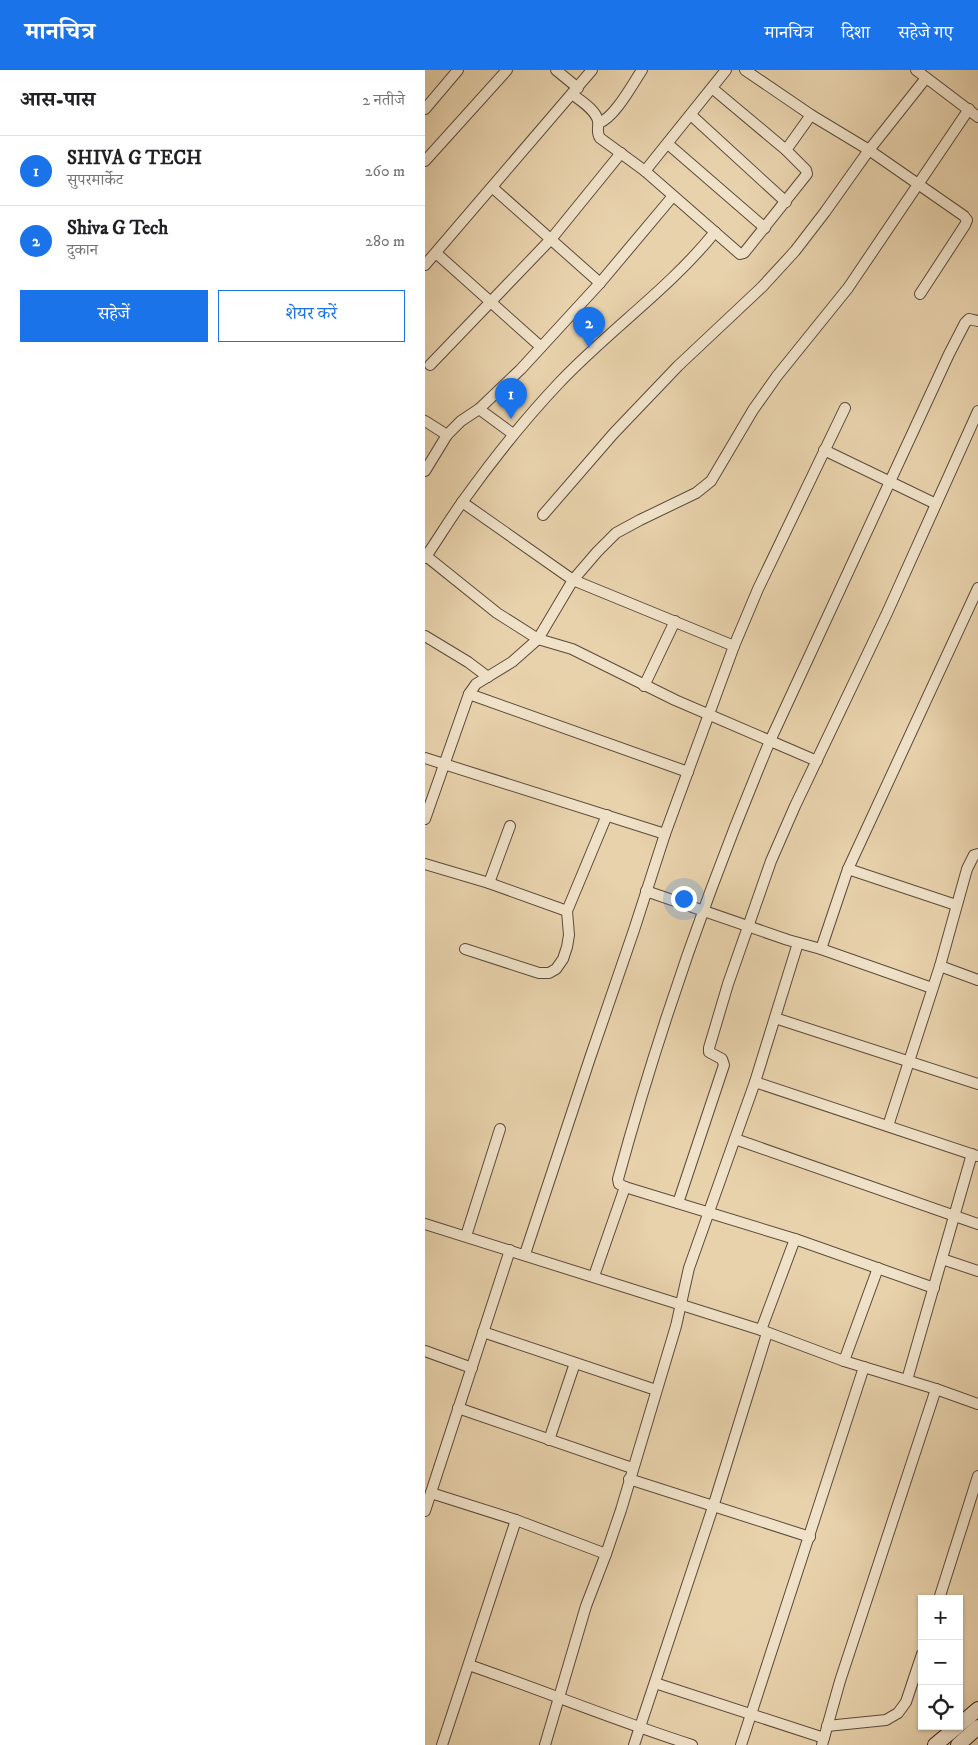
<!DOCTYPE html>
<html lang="hi">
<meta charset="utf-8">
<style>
:root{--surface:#fff;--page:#f6f6f6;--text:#202124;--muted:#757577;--line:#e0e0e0;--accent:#1a73e8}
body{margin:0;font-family:"IM FELL DW Pica","Noto Serif Devanagari",serif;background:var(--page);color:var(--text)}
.controls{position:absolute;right:15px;bottom:15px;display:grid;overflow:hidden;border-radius:0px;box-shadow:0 1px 4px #0004}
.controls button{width:45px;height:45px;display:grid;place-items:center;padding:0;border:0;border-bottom:1px solid var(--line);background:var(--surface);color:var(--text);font:25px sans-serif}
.you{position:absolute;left:258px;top:828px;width:18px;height:18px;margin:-12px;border:4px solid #fff;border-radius:50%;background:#1a73e8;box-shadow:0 0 0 8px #1a73e833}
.badge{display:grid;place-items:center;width:32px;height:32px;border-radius:50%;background:var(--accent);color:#fff;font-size:16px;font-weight:700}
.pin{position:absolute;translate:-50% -41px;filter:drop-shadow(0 1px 2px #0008)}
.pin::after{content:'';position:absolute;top:26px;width:18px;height:15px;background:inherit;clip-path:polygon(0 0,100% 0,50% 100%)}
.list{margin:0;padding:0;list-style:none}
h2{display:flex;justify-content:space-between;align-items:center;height:65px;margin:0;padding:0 20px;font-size:21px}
h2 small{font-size:16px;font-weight:400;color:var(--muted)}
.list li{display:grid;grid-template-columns:32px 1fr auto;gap:15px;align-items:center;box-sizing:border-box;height:70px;padding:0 20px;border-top:1px solid var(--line)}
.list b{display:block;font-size:19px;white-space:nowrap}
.list p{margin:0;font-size:16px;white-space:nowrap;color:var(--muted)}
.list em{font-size:16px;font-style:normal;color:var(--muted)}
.actions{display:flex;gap:10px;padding:15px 20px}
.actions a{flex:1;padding:11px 0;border:1px solid var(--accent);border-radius:0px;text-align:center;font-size:18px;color:var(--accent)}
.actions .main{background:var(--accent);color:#fff}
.icon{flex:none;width:28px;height:28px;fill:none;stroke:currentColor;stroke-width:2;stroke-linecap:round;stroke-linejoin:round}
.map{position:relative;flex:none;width:553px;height:1675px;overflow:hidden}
header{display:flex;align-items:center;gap:30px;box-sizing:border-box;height:70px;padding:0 25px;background:var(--accent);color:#fff}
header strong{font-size:24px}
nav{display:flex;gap:28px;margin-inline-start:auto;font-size:18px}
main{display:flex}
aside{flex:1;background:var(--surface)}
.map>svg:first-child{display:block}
</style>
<header>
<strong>मानचित्र</strong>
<nav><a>मानचित्र</a><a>दिशा</a><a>सहेजे गए</a></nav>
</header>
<main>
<aside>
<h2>आस-पास<small>2 नतीजे</small></h2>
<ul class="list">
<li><span class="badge">1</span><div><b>SHIVA G TECH</b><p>सुपरमार्केट</p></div><em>260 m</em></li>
<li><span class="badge">2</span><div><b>Shiva G Tech</b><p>दुकान</p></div><em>280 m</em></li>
</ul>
<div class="actions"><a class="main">सहेजें</a><a>शेयर करें</a></div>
</aside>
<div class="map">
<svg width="553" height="1675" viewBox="0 0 553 1675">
<rect width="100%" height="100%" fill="#e8d2ac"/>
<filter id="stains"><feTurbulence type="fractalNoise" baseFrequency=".004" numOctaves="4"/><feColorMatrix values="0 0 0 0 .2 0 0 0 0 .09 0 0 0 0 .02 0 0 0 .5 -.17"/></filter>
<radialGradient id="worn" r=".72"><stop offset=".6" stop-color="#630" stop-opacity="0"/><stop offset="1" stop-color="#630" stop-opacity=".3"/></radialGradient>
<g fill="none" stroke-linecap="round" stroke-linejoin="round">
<defs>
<g id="street">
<polyline points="131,0 153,18"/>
<polyline points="320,0 386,45 444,80 539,146 542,150 540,155 495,224"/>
<polyline points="491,0 553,47"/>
<path d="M 147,24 C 156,31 171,40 173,51 C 174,58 171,62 175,68 L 220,101 L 315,184 L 319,183 L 382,104 L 381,100 L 361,80 L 287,18"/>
<polyline points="0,39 33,0"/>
<polyline points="266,45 361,132"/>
<path d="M 174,53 C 190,47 207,15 217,0"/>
<polyline points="243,74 340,158"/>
<polyline points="361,80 386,45"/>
<polyline points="0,91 82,0"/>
<polyline points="220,101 301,0"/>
<polyline points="68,118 175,213"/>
<polyline points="11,183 116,277"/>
<polyline points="0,195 167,0"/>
<polyline points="5,295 127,168 196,83"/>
<polyline points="54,339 88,364"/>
<polyline points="0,351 22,365"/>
<polyline points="399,380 511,434"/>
<polyline points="0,401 22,365 36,351 54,339 96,299 175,213 248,126"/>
<polyline points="37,432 148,510 309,576"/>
<polyline points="118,445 189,363 253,296 337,217 370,181 400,142 444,80 501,8"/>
<polyline points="1,486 72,543 113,569 147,579 250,630 392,691"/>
<path d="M 0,488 C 13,469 25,449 38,431 C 68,389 99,350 134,313 C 184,260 244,219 290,162"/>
<polyline points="0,566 43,592 63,607"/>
<polyline points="219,616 250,551"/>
<polyline points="44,624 263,702"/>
<polyline points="0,688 240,764"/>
<polyline points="0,749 44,624 51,614 87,592 113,569 148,510 172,482 191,463 215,450 271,423 286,411 328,340 352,306 423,218 544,39"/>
<polyline points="0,794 64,813 142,841"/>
<polyline points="423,799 531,835"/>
<polyline points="64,813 85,756"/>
<polyline points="221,821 363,870 396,879 507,918"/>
<polyline points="40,879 114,903 124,903 131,899 138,889 142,877 144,865 142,841 182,745"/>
<polyline points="396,879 423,799 553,518"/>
<polyline points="515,896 553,910"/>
<polyline points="350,948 553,1014"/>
<polyline points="330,1012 552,1086"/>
<polyline points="463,1056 515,896 542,799 549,785 553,784"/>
<polyline points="310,1069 553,1154"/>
<polyline points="253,1133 299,995 297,989 284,982 284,978 303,914 346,791 370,736 462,543 553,341"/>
<polyline points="0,1154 336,1260 419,1291 511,1319 553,1334"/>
<polyline points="41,1166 75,1059"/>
<polyline points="100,1184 165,988 209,860 240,764 309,576 333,519 420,338"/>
<polyline points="517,1189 553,1201"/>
<polyline points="169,1206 200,1117"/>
<path d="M 509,1218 L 370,1169 L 200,1117 L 194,1114 L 193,1109 C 234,959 285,813 345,671 L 524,284 L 540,253 L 544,249 L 553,251"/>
<polyline points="336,1260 370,1169"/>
<polyline points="58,1262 231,1320"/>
<polyline points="0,1281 47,1298"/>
<polyline points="419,1291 453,1198"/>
<polyline points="482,1310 547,1084"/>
<polyline points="33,1338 207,1398"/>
<polyline points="124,1370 150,1293"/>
<polyline points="204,1409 385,1467"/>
<polyline points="6,1423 91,1450 181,1484"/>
<polyline points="0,1441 85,1180"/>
<polyline points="514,1529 553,1406"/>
<path d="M 44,1595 C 119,1621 192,1651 267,1675"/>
<polyline points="230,1613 399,1668"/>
<polyline points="402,1656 461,1650 473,1643 481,1632 497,1584"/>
<polyline points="17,1675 91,1450"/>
<polyline points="120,1675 161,1536 181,1484 196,1440 251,1256 264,1198 330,1012 373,873"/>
<polyline points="209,1675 288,1437 342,1263"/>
<polyline points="316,1675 439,1297"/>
<polyline points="397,1675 415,1611 511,1319"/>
</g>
<g id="secondary">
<polyline points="534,1655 553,1639"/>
<polyline points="510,1675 533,1656"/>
<polyline points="533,1675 553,1657"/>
</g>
</defs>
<use href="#street" stroke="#5c4a3b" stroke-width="12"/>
<use href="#secondary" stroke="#2e1d15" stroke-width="16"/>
<use href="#street" stroke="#f0e2c9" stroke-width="10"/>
<use href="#secondary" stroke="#f0e2c9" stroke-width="14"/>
</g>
<rect width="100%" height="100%" filter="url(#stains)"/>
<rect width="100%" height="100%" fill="url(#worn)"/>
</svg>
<div class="controls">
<button>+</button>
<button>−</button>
<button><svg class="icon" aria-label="locate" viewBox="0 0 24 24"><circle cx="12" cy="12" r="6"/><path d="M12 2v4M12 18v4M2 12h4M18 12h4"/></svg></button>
</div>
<div class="you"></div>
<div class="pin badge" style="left:86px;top:349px">1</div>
<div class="pin badge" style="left:164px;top:278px">2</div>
</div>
</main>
